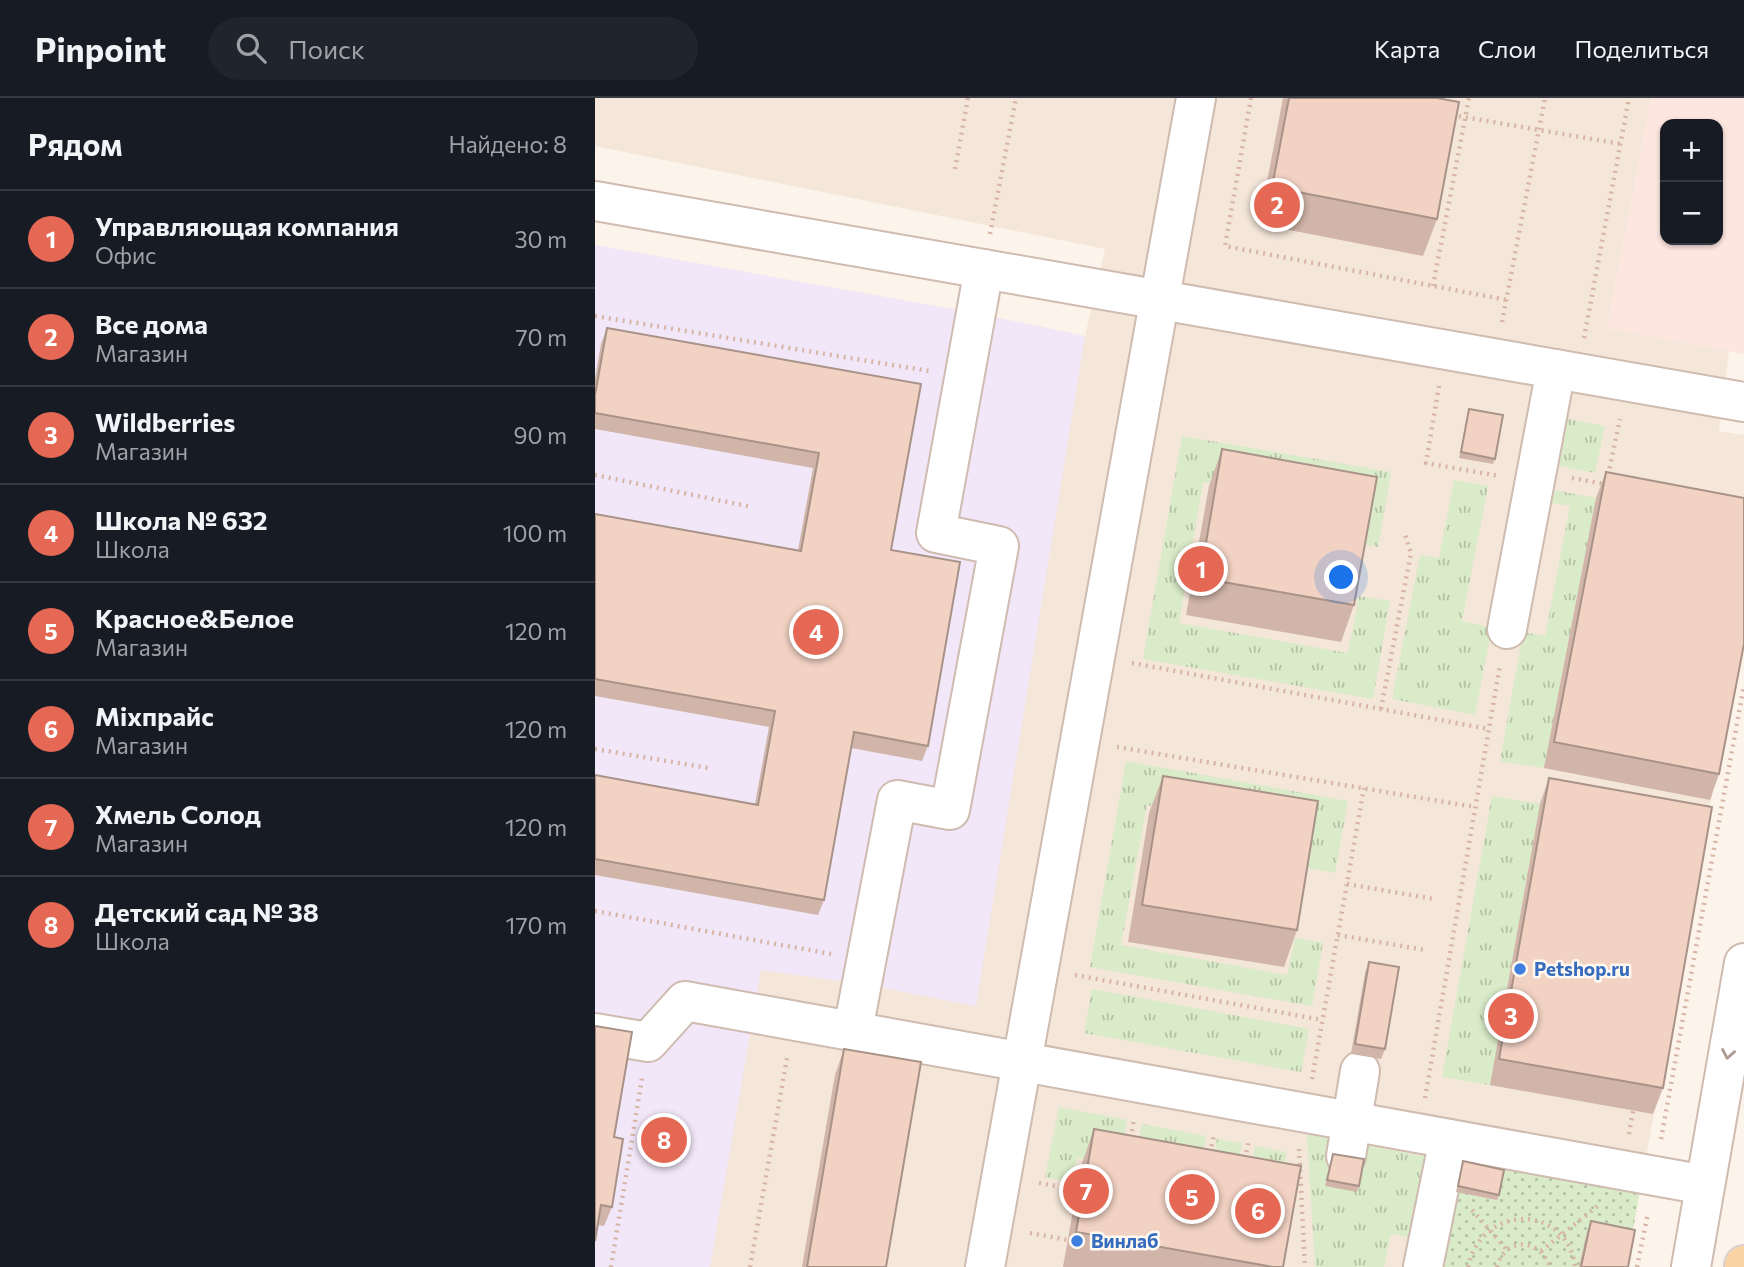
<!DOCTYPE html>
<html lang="ru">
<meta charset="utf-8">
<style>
:root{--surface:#171b24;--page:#20242c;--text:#f1f3f6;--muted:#9ea1a6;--line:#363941;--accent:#e46853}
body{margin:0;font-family:Commissioner,sans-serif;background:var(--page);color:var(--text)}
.controls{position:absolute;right:21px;top:21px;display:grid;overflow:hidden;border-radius:14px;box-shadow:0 2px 5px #0004}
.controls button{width:63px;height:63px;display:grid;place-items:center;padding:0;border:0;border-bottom:2px solid var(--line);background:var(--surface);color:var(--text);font:35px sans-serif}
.you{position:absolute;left:747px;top:480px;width:24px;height:24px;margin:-18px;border:5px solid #fff;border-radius:50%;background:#1a73e8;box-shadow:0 0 0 10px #1a73e833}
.badge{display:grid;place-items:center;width:46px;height:46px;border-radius:50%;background:var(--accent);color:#fff;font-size:23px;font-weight:700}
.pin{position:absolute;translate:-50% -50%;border:4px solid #fff;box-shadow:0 2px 7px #0006}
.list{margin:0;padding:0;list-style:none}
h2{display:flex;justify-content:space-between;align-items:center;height:91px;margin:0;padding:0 28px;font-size:30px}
h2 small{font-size:23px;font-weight:400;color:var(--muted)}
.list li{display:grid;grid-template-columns:46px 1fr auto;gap:21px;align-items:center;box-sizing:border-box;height:98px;padding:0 28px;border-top:2px solid var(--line)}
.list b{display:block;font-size:26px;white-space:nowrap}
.list p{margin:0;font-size:23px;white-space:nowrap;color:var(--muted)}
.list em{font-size:23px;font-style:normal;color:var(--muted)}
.icon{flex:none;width:38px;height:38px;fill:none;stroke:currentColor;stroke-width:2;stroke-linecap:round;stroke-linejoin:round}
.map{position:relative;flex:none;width:1149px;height:1169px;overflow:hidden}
header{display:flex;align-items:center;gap:42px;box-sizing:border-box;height:98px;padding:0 35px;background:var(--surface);border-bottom:2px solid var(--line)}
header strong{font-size:33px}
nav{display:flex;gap:38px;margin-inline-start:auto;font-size:24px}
.search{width:490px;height:63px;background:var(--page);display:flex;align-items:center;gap:18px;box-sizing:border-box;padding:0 24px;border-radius:38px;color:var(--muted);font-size:26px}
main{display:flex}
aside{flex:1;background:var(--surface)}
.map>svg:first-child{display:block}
</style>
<header>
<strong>Pinpoint</strong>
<div class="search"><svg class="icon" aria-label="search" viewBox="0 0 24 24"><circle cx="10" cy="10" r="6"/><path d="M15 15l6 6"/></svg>Поиск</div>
<nav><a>Карта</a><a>Слои</a><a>Поделиться</a></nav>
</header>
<main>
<aside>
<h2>Рядом<small>Найдено: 8</small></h2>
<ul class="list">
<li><span class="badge">1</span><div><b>Управляющая компания</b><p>Офис</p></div><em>30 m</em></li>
<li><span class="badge">2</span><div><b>Все дома</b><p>Магазин</p></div><em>70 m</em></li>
<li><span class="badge">3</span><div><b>Wildberries</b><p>Магазин</p></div><em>90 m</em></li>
<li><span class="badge">4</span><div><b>Школа № 632</b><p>Школа</p></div><em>100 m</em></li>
<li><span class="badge">5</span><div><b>Красное&amp;Белое</b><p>Магазин</p></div><em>120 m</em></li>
<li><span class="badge">6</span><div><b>Mixпрайс</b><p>Магазин</p></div><em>120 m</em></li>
<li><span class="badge">7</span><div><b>Хмель Солод</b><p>Магазин</p></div><em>120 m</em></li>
<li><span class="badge">8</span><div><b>Детский сад № 38</b><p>Школа</p></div><em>170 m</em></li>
</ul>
</aside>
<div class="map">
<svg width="1149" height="1169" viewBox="0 0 1149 1169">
<defs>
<pattern id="grass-tufts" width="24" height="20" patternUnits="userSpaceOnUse" patternTransform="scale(1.75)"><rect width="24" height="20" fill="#d9ebc9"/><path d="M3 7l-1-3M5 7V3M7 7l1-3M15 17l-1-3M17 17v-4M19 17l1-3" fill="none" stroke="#b5c1a5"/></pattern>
<pattern id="park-dots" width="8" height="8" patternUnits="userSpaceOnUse" patternTransform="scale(1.75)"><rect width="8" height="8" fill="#d9ebc9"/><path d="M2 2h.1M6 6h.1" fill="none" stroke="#b5c1a5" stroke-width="1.8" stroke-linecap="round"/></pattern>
</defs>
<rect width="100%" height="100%" fill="#fcf4eb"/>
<polygon fill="#f4e6d9" points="0,0 1056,0 1012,230 1134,253 1124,333 1149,337 1149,522 1031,1169 0,1169 0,147 380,215 490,238 510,151 0,48"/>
<path fill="#fce6df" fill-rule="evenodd" d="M 1056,0 L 1149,0 L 1149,256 L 1012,230 ZM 1070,26 L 1123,26 L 1123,142 L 1070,142 Z"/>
<polygon fill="#f1e7f9" points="0,147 380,215 490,238 381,908 267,886 166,872 115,1169 0,1169"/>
<g fill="url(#grass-tufts)">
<polygon points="962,319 1010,328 1000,375 953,366"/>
<polygon points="587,338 796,374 783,449 765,446 771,412 608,384 584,525 753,555 764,498 795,503 778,601 548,561"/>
<polygon points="859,382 893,388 867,523 897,530 880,617 797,601 825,457 844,460"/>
<polygon points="959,392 1001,400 949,670 905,663 928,534 950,538 975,408 957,405"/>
<polygon points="531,663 753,703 740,775 712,770 717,737 552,707 526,847 692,877 700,840 728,845 717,908 495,869"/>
<polygon points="897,698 945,706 895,987 847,979"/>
<polygon points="497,891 714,931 706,974 489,935"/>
<polygon points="464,1009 532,1022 523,1068 482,1060 477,1084 450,1079"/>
<polygon points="547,1026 611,1038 602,1084 538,1071"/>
<polygon points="712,1036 738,1041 731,1088 770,1047 844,1061 828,1142 796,1136 789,1169 720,1169"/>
<polygon points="622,1041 647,1045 639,1090 614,1085"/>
<polygon points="660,1048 691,1054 690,1100 652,1092"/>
</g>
<polygon fill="url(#park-dots)" points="910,1067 1045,1093 1036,1143 992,1134 984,1169 844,1169 859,1093 902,1102"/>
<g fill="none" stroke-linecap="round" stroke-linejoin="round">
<defs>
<g id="minor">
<polyline points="0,103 1149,304"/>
<polyline points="912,531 961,271"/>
<polyline points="258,932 302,702 355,712 404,448 341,435 389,171"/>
<polyline points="0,935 53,944 90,903 1110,1087"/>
<polyline points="751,1058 765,973"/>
<polyline points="390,1169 601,0"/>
<polyline points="828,1169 854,1041"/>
<polyline points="1096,1169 1149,865"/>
</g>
<polyline id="major" points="1149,1169 1149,1167"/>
</defs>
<use href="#minor" stroke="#cfbbb0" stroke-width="42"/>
<use href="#major" stroke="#d9d1cd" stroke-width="42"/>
<g stroke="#d7b5a5" stroke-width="4.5" stroke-dasharray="2 5" stroke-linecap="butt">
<polyline points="656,0 630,148 912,202"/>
<polyline points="857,17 1026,46"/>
<polyline points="360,71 373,0"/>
<polyline points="395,136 421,0"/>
<polyline points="838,188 874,0"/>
<polyline points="0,218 334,273"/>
<polyline points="907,224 950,0"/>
<polyline points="989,240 1034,0"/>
<polyline points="844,288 831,365 904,378"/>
<polyline points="0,377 157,409"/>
<polyline points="1013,377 1025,321"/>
<polyline points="977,380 1009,386"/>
<polyline points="537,565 894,631"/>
<polyline points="786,611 816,455 809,433"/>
<polyline points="522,649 880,709"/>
<polyline points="0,651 113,670"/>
<polyline points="752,786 839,801"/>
<polyline points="0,813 236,856"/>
<polyline points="743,837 830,852"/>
<polyline points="480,877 728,922"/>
<polyline points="717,981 769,690"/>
<polyline points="830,1000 905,567"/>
<polyline points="1034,1036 1038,1013"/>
<polyline points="536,1040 539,1021"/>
<polyline points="1066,1041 1149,587"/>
<polyline points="704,1051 710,1169"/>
<polyline points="615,1055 619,1037"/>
<polyline points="650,1061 654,1042"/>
<polyline points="444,1085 482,1092"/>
<polyline points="877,1112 912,1152"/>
<polyline points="435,1135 473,1142"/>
<polyline points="946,1153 1004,1107"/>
<polyline points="16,1169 47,980"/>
<polyline points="155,1169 192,960"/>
<path d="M 873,1169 C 887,1104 973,1106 980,1169"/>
<path d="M 902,1169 C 910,1138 945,1140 955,1169"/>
<polyline points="1042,1169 1053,1115"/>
</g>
<use href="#minor" stroke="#fff" stroke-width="38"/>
<use href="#major" stroke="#f9d3a5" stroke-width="38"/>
</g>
<g fill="#d0b5a8">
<polygon points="688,0 842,0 842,121 828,158 664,126"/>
<polygon points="12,230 326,286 296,452 333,648 327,663 256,650 229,802 223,817 0,777 0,677 160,706 174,629 0,598 0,416 203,452 218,370 0,331 0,281 6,246"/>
<polygon points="874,311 900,361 898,366 864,360"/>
<polygon points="627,351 759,507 746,544 591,517 614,388"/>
<polygon points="1011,374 1124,676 1115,702 949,670 1001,400"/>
<polygon points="568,678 702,832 689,869 533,844 554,715"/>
<polygon points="954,680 1068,990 1058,1016 895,987 945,706"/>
<polygon points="774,864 790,951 786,961 756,956 770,875"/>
<polygon points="249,951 291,1169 207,1169 240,977"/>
<polygon points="499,1031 688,1169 468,1169 486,1068"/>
<polygon points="19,1039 17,1109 9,1128 3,1127"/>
<polygon points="738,1056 764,1088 762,1094 730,1088"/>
<polygon points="868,1063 904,1097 902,1102 861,1094"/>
<polygon points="996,1123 1033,1169 984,1169 992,1134"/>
</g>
<g fill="#f2d2c3" stroke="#a99388" stroke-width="2">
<polygon points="694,0 842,0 864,4 842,121 677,89"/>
<polygon points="12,230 326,286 296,452 365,464 333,648 259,634 229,802 0,761 0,677 163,707 180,613 0,581 0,416 206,453 224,355 0,315 0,297"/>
<polygon points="874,311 908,317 900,361 866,354"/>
<polygon points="627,351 782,379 759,507 605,480"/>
<polygon points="1011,374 1149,400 1149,546 1124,676 959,644"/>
<polygon points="568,678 723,703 702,832 547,807"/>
<polygon points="954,680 1117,709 1068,990 904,961"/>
<polygon points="774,864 804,869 790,951 760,946"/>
<polygon points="0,928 37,934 19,1039 28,1041 17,1109 6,1107 0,1143"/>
<polygon points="249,951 326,964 291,1169 212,1169"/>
<polygon points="499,1031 706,1068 688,1169 678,1169 481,1134"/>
<polygon points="738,1056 769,1061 764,1088 732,1082"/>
<polygon points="868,1063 909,1072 904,1097 863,1088"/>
<polygon points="996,1123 1040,1132 1033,1169 986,1169"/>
</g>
<defs><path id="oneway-chevron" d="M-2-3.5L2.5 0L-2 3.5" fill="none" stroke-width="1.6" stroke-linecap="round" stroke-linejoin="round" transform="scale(1.75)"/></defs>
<use stroke="#ae9b94" href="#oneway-chevron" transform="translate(1133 956) rotate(100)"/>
<g fill="#3f7fe0" stroke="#fff9f2" stroke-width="2.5">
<circle cx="925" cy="871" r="7"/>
<circle cx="482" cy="1143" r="7"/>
</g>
<g text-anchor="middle" stroke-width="5" stroke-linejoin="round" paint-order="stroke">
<g font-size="19" font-weight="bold" fill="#366cbe" stroke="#fff9f2" text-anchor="start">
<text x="939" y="878">Petshop.ru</text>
<text x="496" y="1150">Винлаб</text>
</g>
</g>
</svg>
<div class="controls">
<button>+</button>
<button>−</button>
</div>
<div class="you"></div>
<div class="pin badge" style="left:606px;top:471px">1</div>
<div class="pin badge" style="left:682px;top:107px">2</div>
<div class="pin badge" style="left:916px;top:918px">3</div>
<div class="pin badge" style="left:221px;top:534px">4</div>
<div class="pin badge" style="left:597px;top:1099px">5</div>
<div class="pin badge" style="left:663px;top:1113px">6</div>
<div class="pin badge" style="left:491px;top:1093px">7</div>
<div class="pin badge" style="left:69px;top:1042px">8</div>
</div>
</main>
